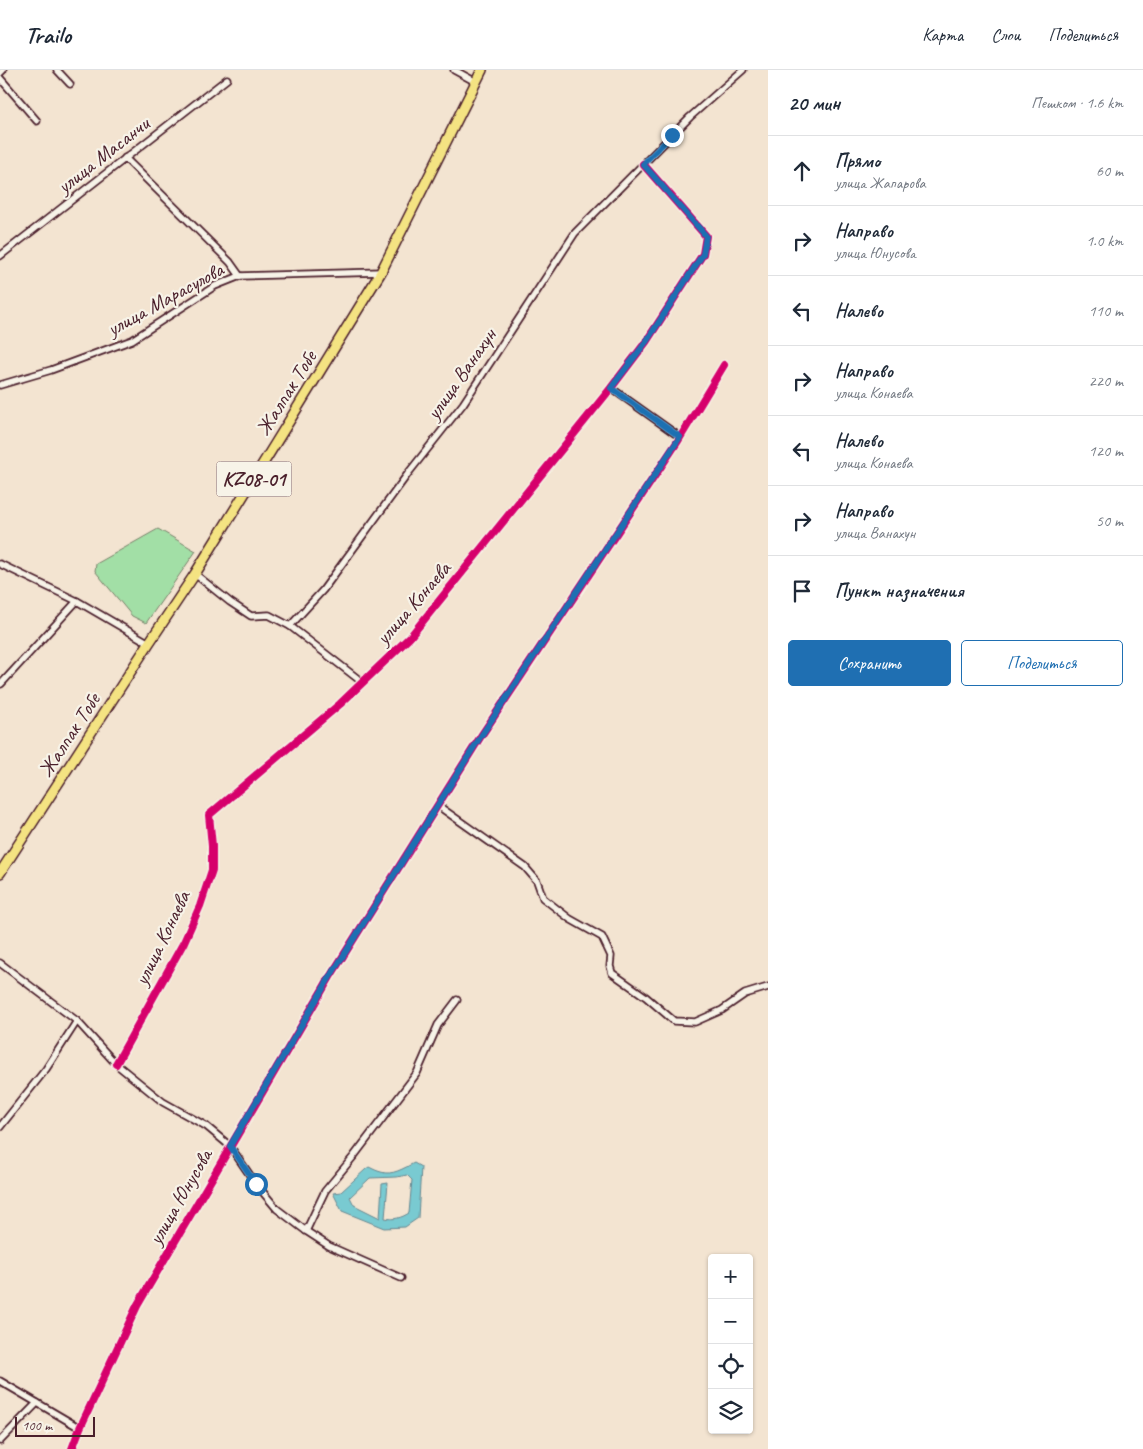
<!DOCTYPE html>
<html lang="ru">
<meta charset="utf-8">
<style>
:root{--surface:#fff;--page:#f2f2f3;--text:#1f2937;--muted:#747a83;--line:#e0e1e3;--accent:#1f6fb2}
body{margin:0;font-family:Caveat,sans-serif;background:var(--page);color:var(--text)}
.controls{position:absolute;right:15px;bottom:15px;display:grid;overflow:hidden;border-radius:5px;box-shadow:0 1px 4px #0004}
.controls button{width:45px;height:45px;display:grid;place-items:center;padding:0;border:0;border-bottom:1px solid var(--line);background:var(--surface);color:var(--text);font:25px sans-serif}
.scale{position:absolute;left:15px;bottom:12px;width:80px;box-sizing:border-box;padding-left:5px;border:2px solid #4a1f2b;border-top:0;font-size:14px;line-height:18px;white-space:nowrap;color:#4a1f2b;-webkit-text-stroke:4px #f7f3e8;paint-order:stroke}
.stop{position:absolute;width:15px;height:15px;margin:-11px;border:4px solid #1f6fb2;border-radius:50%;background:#fff}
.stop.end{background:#1f6fb2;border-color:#fff;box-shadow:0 1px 5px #0008}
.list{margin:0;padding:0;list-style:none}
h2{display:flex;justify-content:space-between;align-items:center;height:65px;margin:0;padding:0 20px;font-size:21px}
h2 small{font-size:16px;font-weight:400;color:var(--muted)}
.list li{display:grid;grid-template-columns:32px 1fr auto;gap:15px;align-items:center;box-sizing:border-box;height:70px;padding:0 20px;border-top:1px solid var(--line)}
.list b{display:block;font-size:19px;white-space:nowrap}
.list p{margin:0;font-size:16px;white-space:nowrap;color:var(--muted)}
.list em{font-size:16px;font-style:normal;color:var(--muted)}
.actions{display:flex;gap:10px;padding:15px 20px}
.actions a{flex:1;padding:11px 0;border:1px solid var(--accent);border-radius:5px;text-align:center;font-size:18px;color:var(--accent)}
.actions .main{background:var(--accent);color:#fff}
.icon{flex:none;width:28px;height:28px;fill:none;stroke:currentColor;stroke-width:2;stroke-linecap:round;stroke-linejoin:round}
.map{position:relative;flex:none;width:768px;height:1379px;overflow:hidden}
header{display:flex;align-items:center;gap:30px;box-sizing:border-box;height:70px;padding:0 25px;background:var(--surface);border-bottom:1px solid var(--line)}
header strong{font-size:24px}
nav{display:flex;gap:28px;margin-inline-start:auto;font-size:18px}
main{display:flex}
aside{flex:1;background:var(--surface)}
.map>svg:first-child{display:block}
</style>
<header>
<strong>Trailo</strong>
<nav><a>Карта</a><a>Слои</a><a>Поделиться</a></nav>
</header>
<main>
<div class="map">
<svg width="768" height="1379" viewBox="0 0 768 1379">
<rect width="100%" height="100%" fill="#f3e4d1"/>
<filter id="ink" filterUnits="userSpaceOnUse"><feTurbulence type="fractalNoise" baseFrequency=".02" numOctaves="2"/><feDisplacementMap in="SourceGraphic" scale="10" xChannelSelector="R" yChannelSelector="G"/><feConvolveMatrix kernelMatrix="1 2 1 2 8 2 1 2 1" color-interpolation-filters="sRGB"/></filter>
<g filter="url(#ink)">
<polygon fill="#a2dfa6" stroke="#767f68" points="158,459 196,481 146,553 132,546 95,501 96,494"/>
<path fill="#79cad1" stroke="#66868f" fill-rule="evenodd" d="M 414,1093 L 421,1097 L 418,1148 L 405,1157 L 384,1158 L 342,1141 L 333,1123 L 341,1122 L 366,1099 L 369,1097 C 373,1099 377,1101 381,1102 C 392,1106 404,1098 414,1093 ZM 407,1105 L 412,1110 L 409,1143 C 401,1148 394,1150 385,1148 L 388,1113 L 382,1114 L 380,1148 L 354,1135 L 350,1127 L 370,1108 L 397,1107 Z"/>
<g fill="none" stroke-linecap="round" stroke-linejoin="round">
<defs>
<g id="street">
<polyline points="57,0 70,14"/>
<polyline points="454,0 476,12"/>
<polyline points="0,3 3,0"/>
<polyline points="0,8 37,51"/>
<polyline points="125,88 230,192 240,206"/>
<polyline points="0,186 227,9"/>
<polyline points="0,315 51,300 132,270 215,216 240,206 381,202"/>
<polyline points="611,318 680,367"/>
<polyline points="0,494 77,531 149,573"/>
<polyline points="195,504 230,532 251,546 269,545 290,556 323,520 410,401 463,334 575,163 690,47 743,0"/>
<polyline points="290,556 362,612"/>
<polyline points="1,614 77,531"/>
<polyline points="437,735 525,797 537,811 543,828 570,849 602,867 611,886 610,896 612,903 646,927 674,951 695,952 722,940 745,924 768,917"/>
<polyline points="0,893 77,951 116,994 163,1032 206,1056 230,1076 256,1114 277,1139 306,1161 329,1176 401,1208"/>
<polyline points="116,994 184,872 200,836 212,800 212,776 209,745 340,634 410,567 611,318 646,272 703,184 706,166 643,94"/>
<polyline points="0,1057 46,999 77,951"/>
<polyline points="306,1161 325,1121 354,1086 417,1003 438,955 457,930"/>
<polyline points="0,1311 80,1358"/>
<polyline points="0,1371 37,1333"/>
<polyline points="72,1379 80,1358 137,1236 330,907 481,666 678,371 724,295"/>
</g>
<polyline id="primary" points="0,803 149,573 195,504 381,202 482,0"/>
</defs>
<use href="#street" stroke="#4a1f2b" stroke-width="9"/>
<use href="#primary" stroke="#4a1f2b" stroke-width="12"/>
<use href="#street" stroke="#f7f3e8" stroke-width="5.5"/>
<use href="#primary" stroke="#f4e382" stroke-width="9"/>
<defs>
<g id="cycleway">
<polyline points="116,994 184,872 200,836 212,800 212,776 209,745 340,634 410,567 611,318 646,272 703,184 706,166 643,94"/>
<polyline points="72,1379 80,1358 137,1236 330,907 481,666 678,371 724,295"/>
</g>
</defs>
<use href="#cycleway" stroke="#f7f3e8" stroke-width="11"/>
<use href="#cycleway" stroke="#d6006c" stroke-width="8"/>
</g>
</g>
<g fill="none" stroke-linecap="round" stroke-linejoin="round" filter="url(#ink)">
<polyline stroke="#1f6fb2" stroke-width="6" points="256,1114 230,1076 330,907 481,666 680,367 611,318 646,272 703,184 706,166 643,94 672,65"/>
</g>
<g text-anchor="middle" stroke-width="4.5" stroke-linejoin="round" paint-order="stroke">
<rect fill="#f7f3e8" stroke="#7e5f64" stroke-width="1" x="216.5" y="391.5" width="75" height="35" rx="4"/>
<g font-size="20" font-weight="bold" fill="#4a1f2b">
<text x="254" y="416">KZ08-01</text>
</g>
<g font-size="21" fill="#4a1f2b" stroke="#f7f3e8">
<text transform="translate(103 85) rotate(-38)" y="7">улица Масанчи</text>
<text transform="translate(165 229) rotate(-29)" y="7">улица Марасулова</text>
<text transform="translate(461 304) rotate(-55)" y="7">улица Ванахун</text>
<text transform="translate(286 323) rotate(-58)" y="7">Жалпак Тобе</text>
<text transform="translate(413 533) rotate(-49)" y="7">улица Конаева</text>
<text transform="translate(69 665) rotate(-57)" y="7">Жалпак Тобе</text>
<text transform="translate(162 868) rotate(-64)" y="7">улица Конаева</text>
<text transform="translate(180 1127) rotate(-60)" y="7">улица Юнусова</text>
</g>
</g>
</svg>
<div class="controls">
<button>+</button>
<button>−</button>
<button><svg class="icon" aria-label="locate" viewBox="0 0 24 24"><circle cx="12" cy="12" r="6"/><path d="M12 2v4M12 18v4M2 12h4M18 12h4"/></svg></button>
<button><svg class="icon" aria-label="layers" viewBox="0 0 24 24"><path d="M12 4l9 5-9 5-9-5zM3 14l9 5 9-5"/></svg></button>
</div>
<div class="scale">100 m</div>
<div class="stop" style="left:256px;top:1114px"></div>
<div class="stop end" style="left:672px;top:65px"></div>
</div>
<aside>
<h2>20 мин<small>Пешком · 1.6 km</small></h2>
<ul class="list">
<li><svg class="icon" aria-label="ahead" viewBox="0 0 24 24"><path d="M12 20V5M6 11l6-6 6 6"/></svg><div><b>Прямо</b><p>улица Жапарова</p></div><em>60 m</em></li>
<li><svg class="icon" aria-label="right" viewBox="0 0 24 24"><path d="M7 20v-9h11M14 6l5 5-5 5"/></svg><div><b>Направо</b><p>улица Юнусова</p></div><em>1.0 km</em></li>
<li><svg class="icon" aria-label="left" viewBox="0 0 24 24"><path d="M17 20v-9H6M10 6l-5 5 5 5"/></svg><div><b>Налево</b></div><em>110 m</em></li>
<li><svg class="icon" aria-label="right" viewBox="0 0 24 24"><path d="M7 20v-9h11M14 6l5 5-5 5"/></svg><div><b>Направо</b><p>улица Конаева</p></div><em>220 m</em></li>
<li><svg class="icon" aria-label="left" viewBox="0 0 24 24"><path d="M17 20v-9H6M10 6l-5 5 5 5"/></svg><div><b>Налево</b><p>улица Конаева</p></div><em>120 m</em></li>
<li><svg class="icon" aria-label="right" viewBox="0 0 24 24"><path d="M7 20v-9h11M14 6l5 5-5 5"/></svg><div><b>Направо</b><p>улица Ванахун</p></div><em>50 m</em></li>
<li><svg class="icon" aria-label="arrive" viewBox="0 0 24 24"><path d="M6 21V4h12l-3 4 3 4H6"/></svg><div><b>Пункт назначения</b></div></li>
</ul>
<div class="actions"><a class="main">Сохранить</a><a>Поделиться</a></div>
</aside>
</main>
